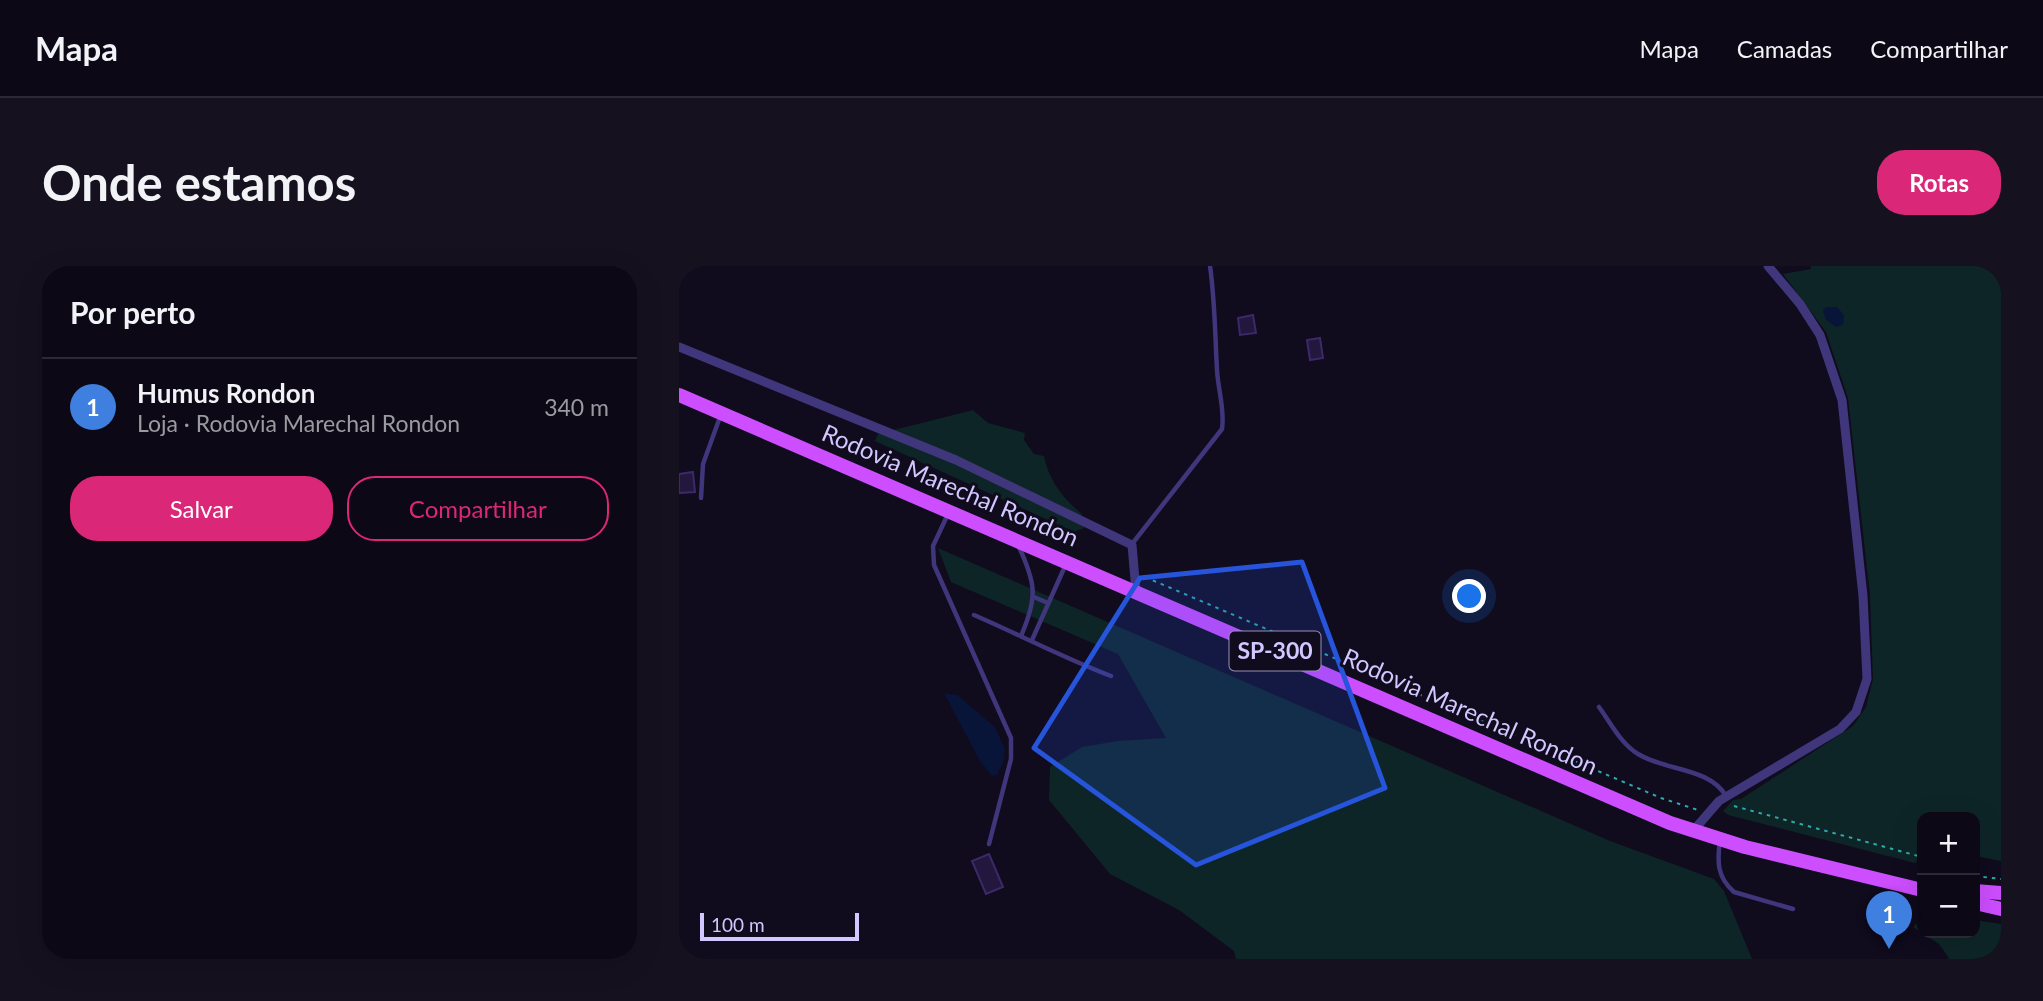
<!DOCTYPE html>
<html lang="pt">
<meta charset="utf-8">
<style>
:root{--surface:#0c0816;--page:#15111f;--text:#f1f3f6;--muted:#9a9aa1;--line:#2c2935;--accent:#db2777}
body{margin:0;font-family:Lato,sans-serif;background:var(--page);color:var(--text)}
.controls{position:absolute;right:21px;bottom:21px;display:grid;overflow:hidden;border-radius:14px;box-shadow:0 7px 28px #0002}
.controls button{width:63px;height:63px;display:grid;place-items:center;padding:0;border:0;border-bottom:2px solid var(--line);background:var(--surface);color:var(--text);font:35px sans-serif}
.scale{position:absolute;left:21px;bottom:18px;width:159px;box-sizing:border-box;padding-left:7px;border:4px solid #d2c7ff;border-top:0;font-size:19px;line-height:24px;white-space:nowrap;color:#d2c7ff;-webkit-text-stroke:5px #100b1d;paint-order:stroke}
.you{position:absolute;left:791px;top:331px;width:24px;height:24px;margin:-18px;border:5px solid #fff;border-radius:50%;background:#1a73e8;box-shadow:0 0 0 10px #1a73e833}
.badge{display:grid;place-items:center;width:46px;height:46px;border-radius:50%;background:var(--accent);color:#fff;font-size:23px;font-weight:700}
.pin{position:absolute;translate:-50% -58px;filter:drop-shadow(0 2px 4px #0008)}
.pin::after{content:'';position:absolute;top:37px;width:24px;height:21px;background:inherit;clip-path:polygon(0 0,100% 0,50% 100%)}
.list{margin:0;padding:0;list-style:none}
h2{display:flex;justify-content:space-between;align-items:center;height:91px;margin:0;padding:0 28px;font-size:30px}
h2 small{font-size:23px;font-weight:400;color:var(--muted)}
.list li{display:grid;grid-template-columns:46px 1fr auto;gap:21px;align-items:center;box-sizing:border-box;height:98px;padding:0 28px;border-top:2px solid var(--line)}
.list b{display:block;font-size:26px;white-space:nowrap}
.list p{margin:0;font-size:23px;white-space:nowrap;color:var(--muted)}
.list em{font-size:23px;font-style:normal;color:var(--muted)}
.actions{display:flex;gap:14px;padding:21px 28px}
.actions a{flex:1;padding:16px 0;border:2px solid var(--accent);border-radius:28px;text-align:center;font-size:24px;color:var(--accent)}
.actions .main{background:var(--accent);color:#fff}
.map{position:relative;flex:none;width:1322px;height:693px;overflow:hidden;border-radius:28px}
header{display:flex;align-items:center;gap:42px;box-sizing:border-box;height:98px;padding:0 35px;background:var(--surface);border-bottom:2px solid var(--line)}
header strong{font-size:33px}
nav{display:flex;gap:38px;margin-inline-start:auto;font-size:24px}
.intro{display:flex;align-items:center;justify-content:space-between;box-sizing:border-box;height:168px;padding:0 42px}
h1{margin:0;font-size:49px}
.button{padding:18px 32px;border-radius:28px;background:var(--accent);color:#fff;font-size:24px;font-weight:700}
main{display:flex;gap:42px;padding:0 42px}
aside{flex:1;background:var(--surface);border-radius:28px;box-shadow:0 7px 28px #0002}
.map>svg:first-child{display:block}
</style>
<header>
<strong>Mapa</strong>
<nav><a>Mapa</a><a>Camadas</a><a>Compartilhar</a></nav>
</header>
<div class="intro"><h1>Onde estamos</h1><a class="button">Rotas</a></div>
<main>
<aside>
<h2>Por perto<small></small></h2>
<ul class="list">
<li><span class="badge" style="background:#3f7fe0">1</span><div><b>Humus Rondon</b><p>Loja · Rodovia Marechal Rondon</p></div><em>340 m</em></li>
</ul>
<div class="actions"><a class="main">Salvar</a><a>Compartilhar</a></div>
</aside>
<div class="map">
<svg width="1322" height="693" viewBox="0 0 1322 693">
<rect width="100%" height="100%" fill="#100b1d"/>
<g fill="#0e2527">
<polygon points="1132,0 1322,0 1322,595 1296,590 1296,551 1243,551 1243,591 1236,597 1049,549 1044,545 1054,534 1062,533 1174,460 1187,441 1194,413 1191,329 1169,132 1147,66 1104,8 1132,3"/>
<path d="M 294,144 L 309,157 L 346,167 L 345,174 L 355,188 L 365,190 C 369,213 385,234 403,248 L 405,262 L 395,266 L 196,175 L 199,168 Z"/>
<polygon points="259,282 931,575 1035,613 1045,625 1073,693 557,693 555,685 500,644 431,608 370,534 371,501 403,481 439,475 487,472 439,388 272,316"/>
<polygon points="1243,653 1243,667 1296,667 1296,654 1322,658 1322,693 1268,693 1270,692 1260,678 1234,661"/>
</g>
<g fill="#081539">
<polygon points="1147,41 1158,41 1165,49 1164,59 1157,61 1147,54 1144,44"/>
<polygon points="265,427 278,429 316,461 326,483 324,497 318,509 313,510 301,495"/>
</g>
<g fill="#23173e" stroke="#3c296a" stroke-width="2">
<polygon points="574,49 577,67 561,69 559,52"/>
<polygon points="641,72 644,92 631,94 628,74"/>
<polygon points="14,206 16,226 0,227 0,208"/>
<polygon points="310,588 324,621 307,628 293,595"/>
</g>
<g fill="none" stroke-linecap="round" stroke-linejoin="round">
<g stroke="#2caaae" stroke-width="2" stroke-dasharray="3.5 5" stroke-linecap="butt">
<polyline points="466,311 982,532 1019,544"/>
<polyline points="1055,540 1243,591"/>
<polyline points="1296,610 1322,613"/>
</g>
<g stroke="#3f367c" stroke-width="4.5">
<polyline points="22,232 24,198 41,151"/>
<polyline points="269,248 254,280 255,299 332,472 332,493 310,578"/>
<path d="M 453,278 L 543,163 C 546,143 539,124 538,104 C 536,69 536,35 531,0"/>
<path d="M 339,279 C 357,317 359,331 342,370"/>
<polyline points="355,331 369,337"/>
<path d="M 295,349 C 341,369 385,392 432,410"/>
<polyline points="353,374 387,298"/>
<path d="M 920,441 C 931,456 942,478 959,488 C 986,505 1030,501 1047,530"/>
<path d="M 1041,574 C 1038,596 1038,611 1055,626 L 1114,643"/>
</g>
<g stroke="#3f367c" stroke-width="9">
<polyline points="0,81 277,194 453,279 457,325"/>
<polyline points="1014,565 1040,535 1161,463 1177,446 1188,413 1184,330 1163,134 1141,69 1121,38 1089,0"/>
</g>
<g stroke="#cd4eff" stroke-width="14">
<polyline points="0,129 991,557 1066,581 1243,624"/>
<polyline points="1296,625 1322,627"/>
<polyline points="1296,637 1322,643"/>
</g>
</g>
<path fill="#2654da" fill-opacity="0.2" stroke="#2654da" stroke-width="5" stroke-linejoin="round" d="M 623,296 L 706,522 L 517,599 L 355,482 L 461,312 Z"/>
<g text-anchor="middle" stroke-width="6" stroke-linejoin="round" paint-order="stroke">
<rect fill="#100b1d" stroke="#988fbb" stroke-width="2" x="550.5" y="365.5" width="91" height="39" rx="5"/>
<g font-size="23" font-weight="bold" fill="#d2c7ff">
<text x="596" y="393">SP-300</text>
</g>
<g font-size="24" fill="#d2c7ff" stroke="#100b1d">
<text transform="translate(271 220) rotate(23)" y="8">Rodovia Marechal Rondon</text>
<text transform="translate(791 446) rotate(24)" y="8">Rodovia Marechal Rondon</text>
</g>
</g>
</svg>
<div class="controls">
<button>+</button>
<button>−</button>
</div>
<div class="scale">100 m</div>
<div class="you"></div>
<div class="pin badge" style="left:1210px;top:683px;background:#3f7fe0">1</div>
</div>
</main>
